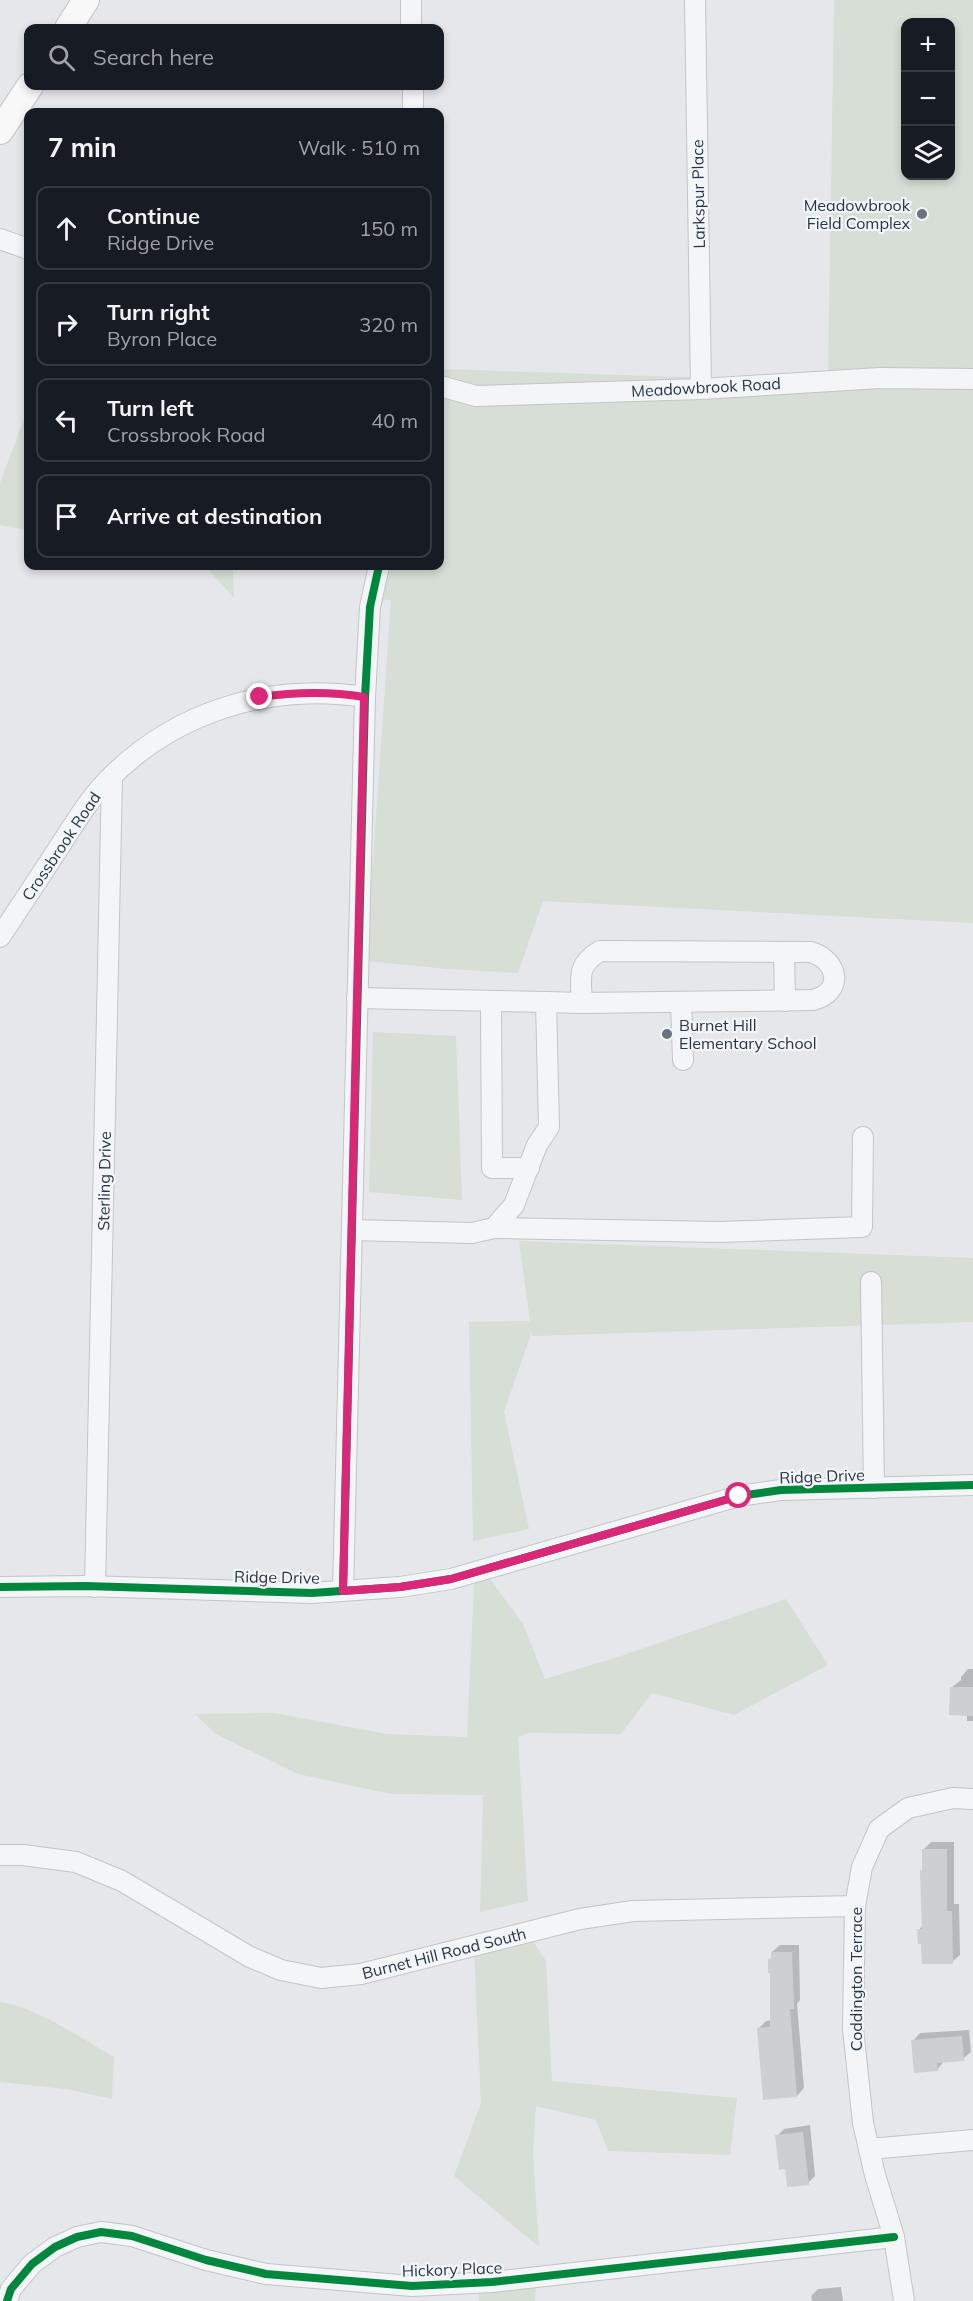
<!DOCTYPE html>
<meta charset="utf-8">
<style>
:root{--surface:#171b24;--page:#242831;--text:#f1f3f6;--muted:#9ea1a6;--line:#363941}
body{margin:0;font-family:Mulish,sans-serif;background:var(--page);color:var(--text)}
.controls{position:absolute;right:18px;top:18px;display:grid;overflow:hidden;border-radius:12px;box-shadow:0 3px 9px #0003}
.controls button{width:54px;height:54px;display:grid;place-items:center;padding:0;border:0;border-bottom:2px solid var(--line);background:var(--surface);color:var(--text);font:30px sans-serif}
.stop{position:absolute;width:18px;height:18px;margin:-14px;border:4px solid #db2777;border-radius:50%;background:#fff}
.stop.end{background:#db2777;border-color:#fff;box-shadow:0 2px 6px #0008}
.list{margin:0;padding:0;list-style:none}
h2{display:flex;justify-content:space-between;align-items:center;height:78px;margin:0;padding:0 24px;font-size:26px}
h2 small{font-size:20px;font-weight:400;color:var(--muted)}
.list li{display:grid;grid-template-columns:39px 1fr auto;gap:18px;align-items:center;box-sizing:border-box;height:84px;margin:0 12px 12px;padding:0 12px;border:2px solid var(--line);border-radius:12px}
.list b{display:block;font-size:22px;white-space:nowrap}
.list p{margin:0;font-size:20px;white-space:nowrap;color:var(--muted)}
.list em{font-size:20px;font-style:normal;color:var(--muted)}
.icon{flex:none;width:33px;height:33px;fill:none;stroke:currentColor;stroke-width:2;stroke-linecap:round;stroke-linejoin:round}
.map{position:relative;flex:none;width:973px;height:2301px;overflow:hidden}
.search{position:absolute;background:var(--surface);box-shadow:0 3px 9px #0003;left:24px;top:24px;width:420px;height:66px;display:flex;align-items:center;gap:15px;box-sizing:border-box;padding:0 21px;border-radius:12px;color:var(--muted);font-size:22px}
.panel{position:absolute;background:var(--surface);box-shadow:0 3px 9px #0003;left:24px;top:108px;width:420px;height:462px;border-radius:12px}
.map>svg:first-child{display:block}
</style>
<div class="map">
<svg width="973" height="2301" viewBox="0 0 973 2301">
<rect width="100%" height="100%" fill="#e5e7ea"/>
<g fill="#d6ded5" fill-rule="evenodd">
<path d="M 834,0 L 973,0 L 973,923 L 543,901 L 518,973 L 448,969 L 366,961 L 391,600 L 363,599 L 371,566 L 440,566 L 440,369 L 828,382 ZM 906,22 L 950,22 L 950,176 L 906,176 Z"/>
<polygon points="28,408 28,530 0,525 0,483"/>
<polygon points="205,566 233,566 234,598"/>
<polygon points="373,1032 456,1036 462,1200 369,1192"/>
<polygon points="519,1241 973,1258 973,1322 532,1336 530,1329 530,1337 504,1412 529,1529 473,1541 469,1322 530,1321"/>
<polygon points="487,1575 523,1624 545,1679 621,1656 786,1599 828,1665 734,1715 652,1693 621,1734 530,1733 518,1737 528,1901 480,1912 483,1795 391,1794 298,1774 216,1734 195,1714 274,1713 387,1734 467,1737 474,1584"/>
<polygon points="531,1938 546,1961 552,2081 737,2098 730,2155 608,2151 596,2120 536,2106 533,2153 539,2247 454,2176 481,2103 474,1950"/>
<path d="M 0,2002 C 34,2006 83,2039 114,2057 L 112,2099 L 66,2089 L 0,2082 Z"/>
<polygon points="536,2285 535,2301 479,2301 479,2291"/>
</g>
<g fill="#0003">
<polygon points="968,1669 973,1669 973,1721 967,1721 967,1714 951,1688 961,1680 961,1677"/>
<polygon points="931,1842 954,1842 954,1904 959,1904 960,1955 952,1962 923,1942 919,1930 923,1925 923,1850"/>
<polygon points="780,1945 799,1945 800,2000 797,2004 804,2088 797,2096 759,2028 766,2021 772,2020 772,1972 769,1960 772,1957 772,1952"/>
<polygon points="969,2030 971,2052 963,2059 944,2061 937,2070 913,2041 920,2033"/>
<polygon points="810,2125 815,2176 808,2183 786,2168 777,2136 784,2129"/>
<polygon points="841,2287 843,2301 812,2301 811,2296 818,2289"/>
</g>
<g fill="#cdcfd3">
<polygon points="950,1687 973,1687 973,1716 949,1715"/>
<polygon points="922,1849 947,1849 947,1911 952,1911 953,1964 922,1964 921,1944 918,1944 917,1929 922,1929 920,1870 922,1870"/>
<polygon points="771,1952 792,1952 794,2009 790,2009 797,2097 763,2100 757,2028 770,2027 770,1973 768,1973 768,1959 771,1959"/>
<polygon points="962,2036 964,2061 937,2063 938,2071 914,2073 911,2040"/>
<polygon points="803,2132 809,2185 787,2187 785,2169 779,2170 775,2135"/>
</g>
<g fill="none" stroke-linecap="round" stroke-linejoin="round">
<defs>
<g id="minor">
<polyline points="411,0 411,28"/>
<polyline points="695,0 701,389"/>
<polyline points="413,86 413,112"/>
<polyline points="0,239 28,249"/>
<polyline points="440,386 476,396 701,389 880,378 973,379"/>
<path d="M 0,937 C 19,908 38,879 58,849 C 73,826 87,802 106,782 C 173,712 269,682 365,697"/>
<polyline points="784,952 785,1001"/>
<polyline points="491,1002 492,1168 529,1168"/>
<path d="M 546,1002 L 582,1003 L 813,1000 C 844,992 839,961 811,952 L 600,951 C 576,965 581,978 582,1003"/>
<polyline points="681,1002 683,1060"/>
<polyline points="494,1228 719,1232 862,1227 863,1137"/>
<polyline points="352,1230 472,1233 494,1228 514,1205 537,1145 549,1127 546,1002 357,998"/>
<polyline points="871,1282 874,1488"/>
<polyline points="0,1587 86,1586 312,1593 400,1587 451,1579 739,1496 781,1490 973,1485"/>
<polyline points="95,1587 112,776"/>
<polyline points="343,1591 365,697 370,607 379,566"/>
<polyline points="0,1855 23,1855 76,1862 122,1881 250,1957 281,1970 321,1978 361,1974 580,1919 633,1911 855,1906"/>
<polyline points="869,2149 973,2140"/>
<polyline points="7,2301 11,2289 32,2264 55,2247 77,2237 101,2232 132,2236 206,2260 266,2274 412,2286 492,2282 894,2237"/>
<polyline points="904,2301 894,2237 875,2175 863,2123 853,2028 855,1906 862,1867 879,1829 908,1808 953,1798 973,1799"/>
</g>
<g id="major">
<polyline points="68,28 86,0"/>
<polyline points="0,131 30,86"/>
</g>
</defs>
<use href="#minor" stroke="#c3c5c8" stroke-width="22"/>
<use href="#major" stroke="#c0c4c8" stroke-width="28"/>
<use href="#minor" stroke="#f4f5f7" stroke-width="20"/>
<use href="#major" stroke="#f8f8f8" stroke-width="26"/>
<defs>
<g id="cycleway">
<polyline points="0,1587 86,1586 312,1593 400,1587 451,1579 739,1496 781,1490 973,1485"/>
<polyline points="343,1591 365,697 370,607 379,566"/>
<polyline points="7,2301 11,2289 32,2264 55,2247 77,2237 101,2232 132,2236 206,2260 266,2274 412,2286 492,2282 894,2237"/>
</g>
</defs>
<use href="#cycleway" stroke="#f3f6f9" stroke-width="11"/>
<use href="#cycleway" stroke="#00873e" stroke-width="8"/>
</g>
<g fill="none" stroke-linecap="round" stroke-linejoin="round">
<path stroke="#db2777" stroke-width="8" d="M 260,697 C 295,692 329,691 364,697 L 343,1591 L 400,1587 L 451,1579 L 739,1496"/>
</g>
<g fill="#6a7380" stroke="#f3f6f9" stroke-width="2">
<circle cx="922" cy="214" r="6"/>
<circle cx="667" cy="1034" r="6"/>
</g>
<g text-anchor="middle" stroke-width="4.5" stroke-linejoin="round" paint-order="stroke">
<g font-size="16" fill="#283447" stroke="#f3f6f9">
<text transform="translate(698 194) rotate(-91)" y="6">Larkspur Place</text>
<text transform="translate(706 387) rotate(-3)" y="6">Meadowbrook Road</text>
<text transform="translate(61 846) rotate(-56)" y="6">Crossbrook Road</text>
<text transform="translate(104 1181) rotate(-89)" y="6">Sterling Drive</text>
<text transform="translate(822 1476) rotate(-2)" y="6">Ridge Drive</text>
<text transform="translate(277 1577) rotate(1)" y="6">Ridge Drive</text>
<text transform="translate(444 1953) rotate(-14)" y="6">Burnet Hill Road South</text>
<text transform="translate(856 1979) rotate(-90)" y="6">Coddington Terrace</text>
<text transform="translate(452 2269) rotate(-2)" y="6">Hickory Place</text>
</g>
<g font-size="16" fill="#283447" stroke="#f3f6f9" text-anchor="end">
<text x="910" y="211">Meadowbrook<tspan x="910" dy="18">Field Complex</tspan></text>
<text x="679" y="1031" text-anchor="start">Burnet Hill<tspan x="679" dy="18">Elementary School</tspan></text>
</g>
</g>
</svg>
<div class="controls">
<button>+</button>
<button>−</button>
<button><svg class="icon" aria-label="layers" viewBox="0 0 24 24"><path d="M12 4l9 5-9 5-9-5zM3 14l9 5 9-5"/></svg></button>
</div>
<div class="stop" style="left:739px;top:1496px"></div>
<div class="stop end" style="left:260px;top:697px"></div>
<div class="search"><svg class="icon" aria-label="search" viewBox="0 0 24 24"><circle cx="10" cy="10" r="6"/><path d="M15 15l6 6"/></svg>Search here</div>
<section class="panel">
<h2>7 min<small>Walk · 510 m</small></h2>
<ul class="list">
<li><svg class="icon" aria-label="ahead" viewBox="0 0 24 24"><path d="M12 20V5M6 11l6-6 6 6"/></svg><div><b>Continue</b><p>Ridge Drive</p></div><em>150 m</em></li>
<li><svg class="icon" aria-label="right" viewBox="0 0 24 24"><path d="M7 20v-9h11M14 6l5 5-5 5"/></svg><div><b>Turn right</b><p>Byron Place</p></div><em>320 m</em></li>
<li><svg class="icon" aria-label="left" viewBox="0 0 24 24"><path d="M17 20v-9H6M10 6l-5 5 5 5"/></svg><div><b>Turn left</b><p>Crossbrook Road</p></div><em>40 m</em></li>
<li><svg class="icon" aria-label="arrive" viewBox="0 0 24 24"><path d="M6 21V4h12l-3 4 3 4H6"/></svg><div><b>Arrive at destination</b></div></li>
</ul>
</section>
</div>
